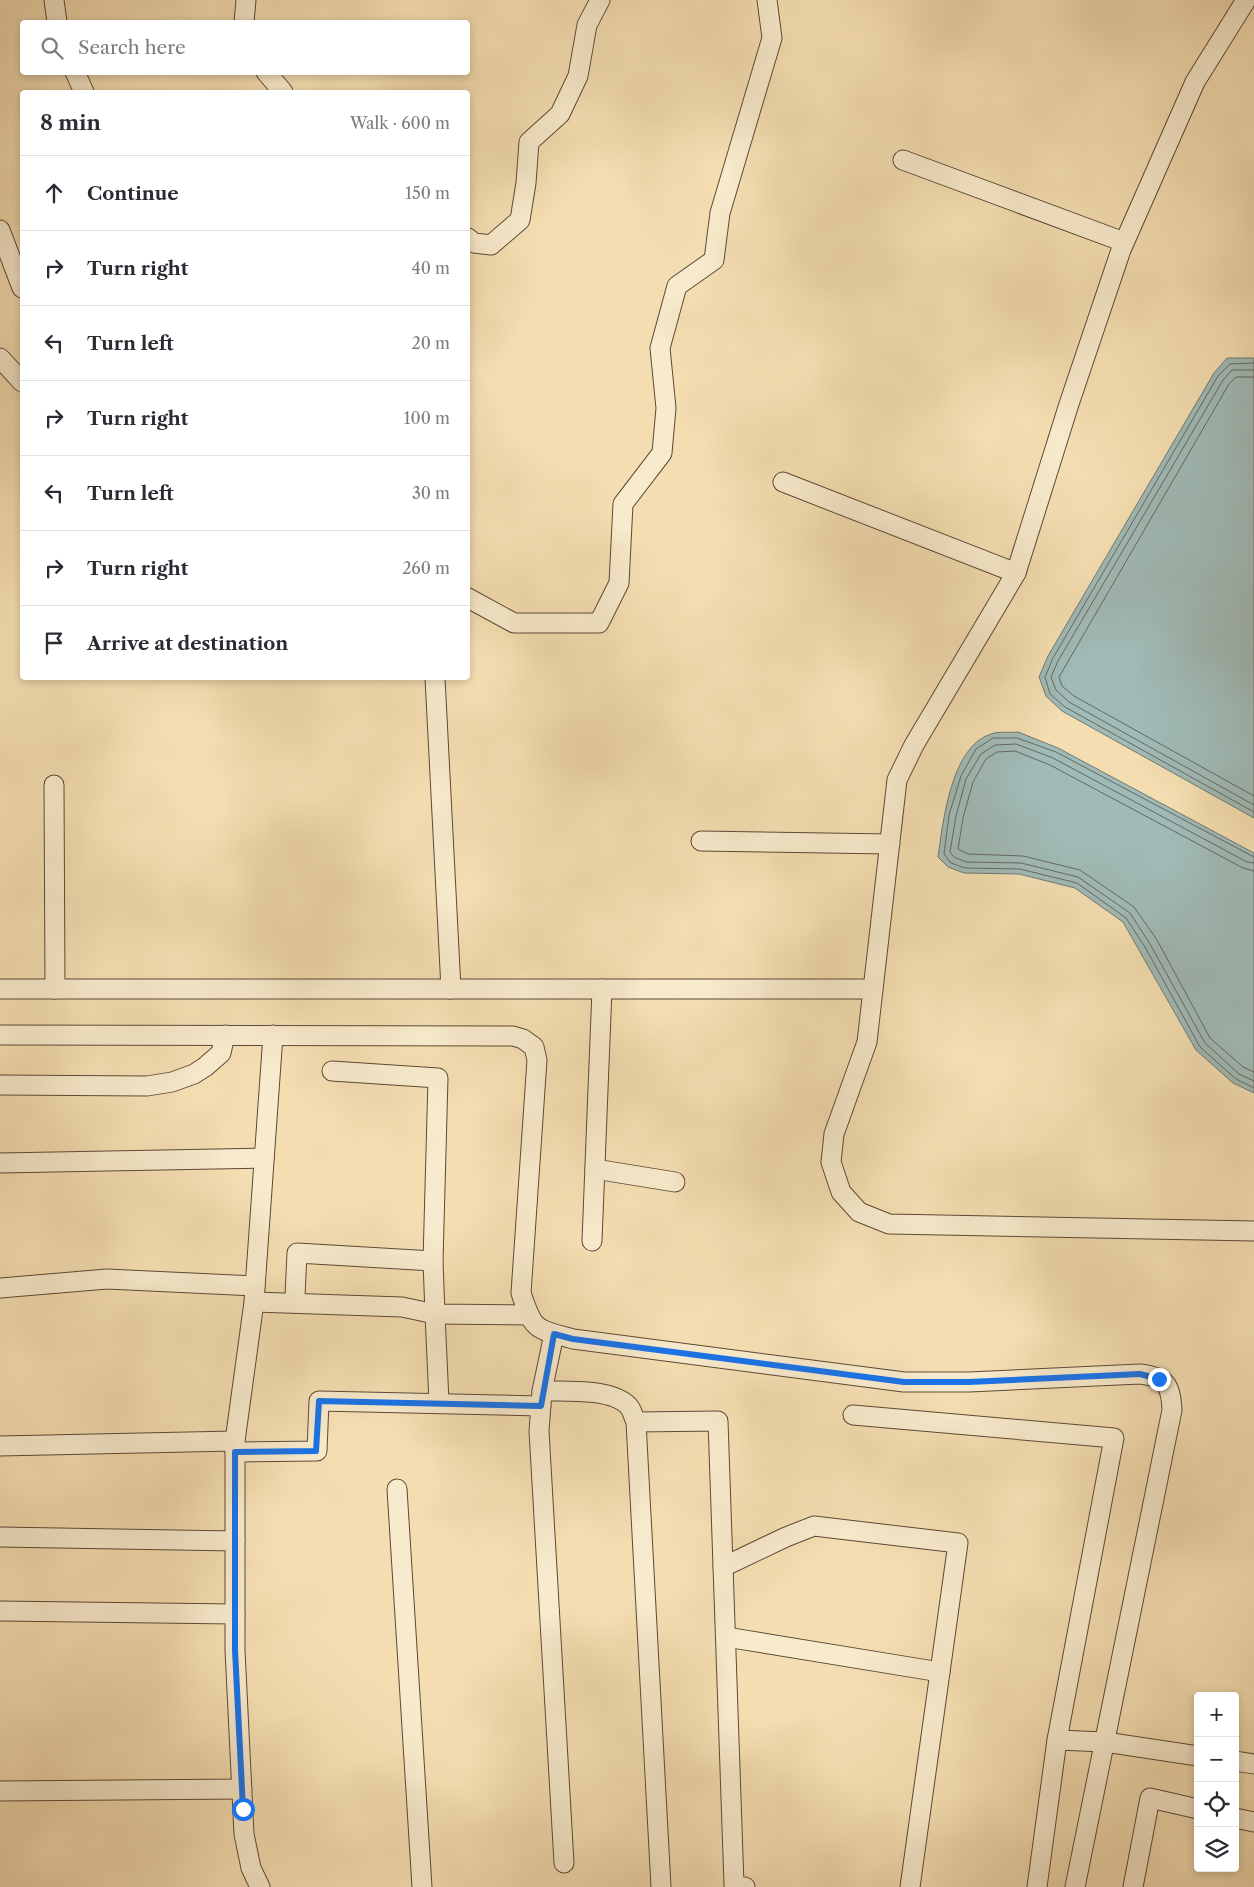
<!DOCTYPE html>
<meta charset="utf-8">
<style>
:root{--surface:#fff;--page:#f2f2f3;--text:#2b2b33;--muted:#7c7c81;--line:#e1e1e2}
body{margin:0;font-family:"Libre Caslon Text",serif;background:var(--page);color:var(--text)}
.controls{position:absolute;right:15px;bottom:15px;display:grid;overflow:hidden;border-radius:5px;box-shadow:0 2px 8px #0003}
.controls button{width:45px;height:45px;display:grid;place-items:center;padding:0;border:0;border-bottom:1px solid var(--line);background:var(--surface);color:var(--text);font:25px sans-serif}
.stop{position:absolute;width:15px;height:15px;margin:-11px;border:4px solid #1a73e8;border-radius:50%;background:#fff}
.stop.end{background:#1a73e8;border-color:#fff;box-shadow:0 1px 5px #0008}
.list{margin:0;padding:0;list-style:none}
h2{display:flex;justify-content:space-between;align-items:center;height:65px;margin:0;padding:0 20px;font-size:21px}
h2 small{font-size:16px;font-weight:400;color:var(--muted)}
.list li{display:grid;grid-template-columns:32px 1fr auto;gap:15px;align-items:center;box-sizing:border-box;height:75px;padding:0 20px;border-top:1px solid var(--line)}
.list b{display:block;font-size:19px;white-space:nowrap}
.list em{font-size:16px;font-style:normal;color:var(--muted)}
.icon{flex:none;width:28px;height:28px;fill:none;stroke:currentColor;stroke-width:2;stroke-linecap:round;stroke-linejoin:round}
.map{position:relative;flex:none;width:1254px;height:1887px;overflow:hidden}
.search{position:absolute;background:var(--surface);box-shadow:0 2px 8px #0003;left:20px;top:20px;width:450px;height:55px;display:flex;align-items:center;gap:12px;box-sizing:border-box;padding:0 18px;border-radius:5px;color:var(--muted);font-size:19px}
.panel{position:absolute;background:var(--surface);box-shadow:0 2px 8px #0003;left:20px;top:90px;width:450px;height:590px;border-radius:5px}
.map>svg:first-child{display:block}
</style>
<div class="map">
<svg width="1254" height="1887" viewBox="0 0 1254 1887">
<rect width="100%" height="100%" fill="#f4deb1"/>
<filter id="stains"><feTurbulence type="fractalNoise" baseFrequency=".004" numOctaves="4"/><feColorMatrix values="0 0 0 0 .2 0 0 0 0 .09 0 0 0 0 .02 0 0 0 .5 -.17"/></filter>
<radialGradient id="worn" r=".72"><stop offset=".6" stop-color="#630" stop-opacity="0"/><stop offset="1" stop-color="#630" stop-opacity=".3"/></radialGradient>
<g fill="#a0bab6" stroke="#707972">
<polygon points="1227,358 1254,358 1254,818 1062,711 1046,696 1039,677 1048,656 1214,373"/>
<path d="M 1018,732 L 1058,748 L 1254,853 L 1254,1093 L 1233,1083 L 1196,1050 L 1123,922 L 1075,888 L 1019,874 L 964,873 L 948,867 L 938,857 C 943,822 951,746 991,734 C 998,731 1010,733 1018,732 Z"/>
</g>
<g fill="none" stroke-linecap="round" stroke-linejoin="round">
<g stroke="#646862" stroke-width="1">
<polyline points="1254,363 1230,364 1218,376 1053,658 1045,677 1050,694 1065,707 1254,812"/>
<polyline points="1254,370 1232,370 1223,380 1058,661 1051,677 1056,690 1069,702 1254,805"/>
<polyline points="1254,377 1236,377 1229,384 1059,677 1062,686 1074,696 1254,796"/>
<polyline points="1254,857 1056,752 1017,738 993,738 976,749 961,776 949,815 944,854 951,863 965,868 1020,869 1077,883 1126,918 1145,947 1200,1047 1236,1079 1254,1088"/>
<polyline points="1254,863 1247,862 1053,758 1016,744 995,745 981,754 966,779 956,816 950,852 954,857 966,862 1021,863 1078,877 1130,913 1150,944 1205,1043 1239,1074 1254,1081"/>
<polyline points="1254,871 1243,868 1050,765 1015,751 997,752 986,759 973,782 963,818 958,849 968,854 1023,856 1080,870 1134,907 1157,940 1210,1038 1243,1067 1254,1072"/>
</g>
<defs>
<g id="minor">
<polyline points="54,0 57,22"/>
<polyline points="1246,0 1195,82 1121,250 1069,404 1016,573 914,745 897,780 867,1042 834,1134 831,1162 841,1192 859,1212 889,1224 1254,1231"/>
<polyline points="244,22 246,0"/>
<polyline points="75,72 84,92"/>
<polyline points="266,72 283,92"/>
<polyline points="903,160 1124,242"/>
<polyline points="0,230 22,288"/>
<polyline points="468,238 474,243 491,245 520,220 526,183 529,142 560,114 578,76 587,25 600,0"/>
<polyline points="0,358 22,382"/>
<polyline points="783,482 1016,573"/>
<polyline points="468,598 514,623 599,623 619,583 623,504 662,453 666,408 660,348 677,286 714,260 720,213 772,38 767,0"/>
<polyline points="435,678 451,989"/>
<polyline points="54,785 55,989"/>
<polyline points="701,841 890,844"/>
<polyline points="0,989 873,989"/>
<path d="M 0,1035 L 513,1036 L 523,1039 L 534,1047 L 537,1060 L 521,1293 C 534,1332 535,1328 573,1339 L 904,1382 L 969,1382 L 1140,1374 C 1166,1377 1171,1385 1172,1410 L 1075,1887"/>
<polyline points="332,1071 438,1078 433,1261 435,1314 528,1315"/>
<polyline points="0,1085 147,1086 172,1082 194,1074 205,1067 221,1053 225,1035"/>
<polyline points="0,1163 264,1158"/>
<polyline points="595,1169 675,1182"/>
<polyline points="592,1241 602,989"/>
<polyline points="0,1288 107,1279 255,1286"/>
<polyline points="295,1296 297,1253 433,1261"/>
<polyline points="254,1302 402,1307 435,1314 439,1402"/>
<polyline points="554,1334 542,1391 539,1431 564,1863"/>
<path d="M 542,1391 C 564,1391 616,1388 630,1408 C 632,1411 634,1418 636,1422 L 661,1887"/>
<polyline points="853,1415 1114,1438 1057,1740 1037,1887"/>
<polyline points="636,1422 718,1421 734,1885 745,1887"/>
<polyline points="0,1446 235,1441"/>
<polyline points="235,1452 317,1451 319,1401 541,1406"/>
<polyline points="397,1489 422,1887"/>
<polyline points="0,1537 235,1541"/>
<polyline points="723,1567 786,1537 814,1526 958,1543 910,1887"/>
<polyline points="0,1611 235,1614"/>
<polyline points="726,1637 940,1672"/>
<polyline points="1057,1740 1105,1742 1198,1756"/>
<polyline points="1235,1761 1254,1764"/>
<polyline points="0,1791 242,1789"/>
<polyline points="1235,1818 1254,1822"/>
<polyline points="260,1887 251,1868 244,1834 235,1650 235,1441 254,1302 273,1035"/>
<polyline points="1133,1887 1150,1798 1198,1809"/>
</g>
</defs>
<use href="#minor" stroke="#5c4936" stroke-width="21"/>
<use href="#minor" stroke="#f8eacc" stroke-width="19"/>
</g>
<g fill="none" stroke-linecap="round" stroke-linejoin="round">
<polyline stroke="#1a73e8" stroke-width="6" points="243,1809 235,1650 235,1452 316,1451 319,1401 541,1406 554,1334 573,1339 904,1382 969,1382 1140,1374 1159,1379"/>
</g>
<rect width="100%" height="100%" filter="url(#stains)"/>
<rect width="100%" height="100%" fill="url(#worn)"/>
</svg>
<div class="controls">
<button>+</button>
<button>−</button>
<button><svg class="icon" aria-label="locate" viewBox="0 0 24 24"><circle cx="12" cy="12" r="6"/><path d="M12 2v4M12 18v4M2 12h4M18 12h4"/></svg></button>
<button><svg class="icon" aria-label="layers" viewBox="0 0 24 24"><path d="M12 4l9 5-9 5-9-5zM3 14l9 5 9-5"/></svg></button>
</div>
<div class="stop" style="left:243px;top:1809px"></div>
<div class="stop end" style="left:1159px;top:1379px"></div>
<div class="search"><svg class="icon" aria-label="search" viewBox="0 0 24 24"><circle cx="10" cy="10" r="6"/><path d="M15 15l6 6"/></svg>Search here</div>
<section class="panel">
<h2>8 min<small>Walk · 600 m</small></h2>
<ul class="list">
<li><svg class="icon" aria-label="ahead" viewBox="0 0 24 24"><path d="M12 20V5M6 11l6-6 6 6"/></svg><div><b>Continue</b></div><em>150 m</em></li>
<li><svg class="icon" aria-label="right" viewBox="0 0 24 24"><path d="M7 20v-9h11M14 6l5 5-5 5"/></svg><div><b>Turn right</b></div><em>40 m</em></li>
<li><svg class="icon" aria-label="left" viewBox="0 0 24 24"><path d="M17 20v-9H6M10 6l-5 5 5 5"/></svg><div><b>Turn left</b></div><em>20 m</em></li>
<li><svg class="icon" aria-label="right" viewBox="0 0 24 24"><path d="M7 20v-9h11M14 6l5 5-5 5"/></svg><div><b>Turn right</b></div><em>100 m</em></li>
<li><svg class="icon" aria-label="left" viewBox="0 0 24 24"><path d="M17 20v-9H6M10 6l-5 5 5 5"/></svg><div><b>Turn left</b></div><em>30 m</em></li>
<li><svg class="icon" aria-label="right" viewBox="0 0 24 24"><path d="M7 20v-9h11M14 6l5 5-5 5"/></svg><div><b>Turn right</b></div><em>260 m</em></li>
<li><svg class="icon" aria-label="arrive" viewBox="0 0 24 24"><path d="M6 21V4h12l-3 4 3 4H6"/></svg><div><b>Arrive at destination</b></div></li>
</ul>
</section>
</div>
